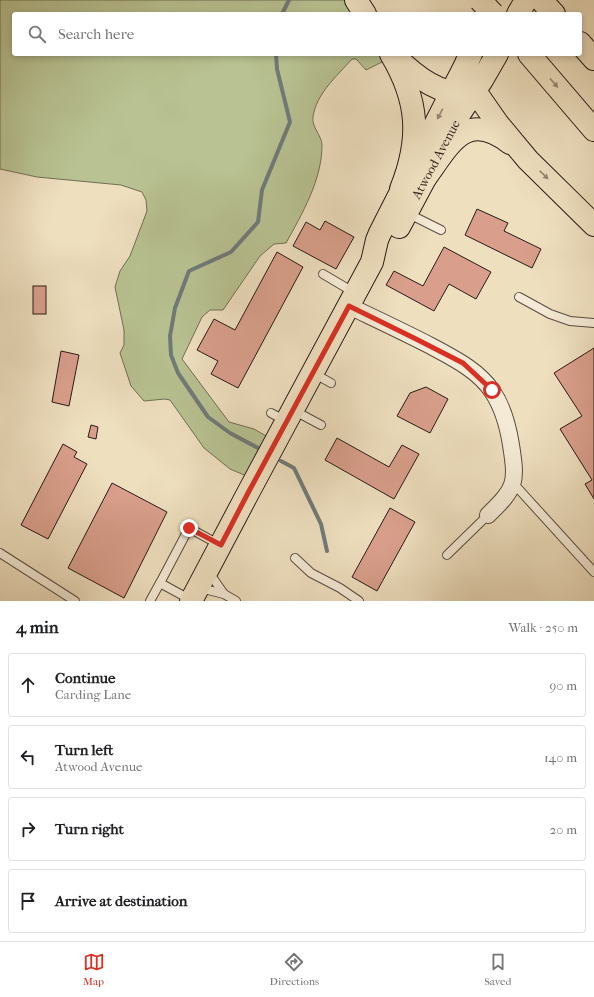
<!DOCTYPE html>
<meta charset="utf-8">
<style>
:root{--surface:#fff;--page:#f6f6f6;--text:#202124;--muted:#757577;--line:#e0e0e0;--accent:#d93025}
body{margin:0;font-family:"IM FELL French Canon",serif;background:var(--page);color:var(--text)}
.stop{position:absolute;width:12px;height:12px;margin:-9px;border:3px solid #d93025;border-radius:50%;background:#fff}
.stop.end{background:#d93025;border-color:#fff;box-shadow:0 1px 4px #0008}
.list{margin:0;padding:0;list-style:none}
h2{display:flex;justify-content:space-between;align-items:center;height:52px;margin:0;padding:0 16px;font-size:17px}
h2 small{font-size:13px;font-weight:400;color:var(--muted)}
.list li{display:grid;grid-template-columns:26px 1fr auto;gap:12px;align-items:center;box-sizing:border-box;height:64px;margin:0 8px 8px;padding:0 8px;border:1px solid var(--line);border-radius:4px}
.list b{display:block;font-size:15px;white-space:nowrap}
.list p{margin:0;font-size:13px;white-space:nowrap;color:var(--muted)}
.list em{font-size:13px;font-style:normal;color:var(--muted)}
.icon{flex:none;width:22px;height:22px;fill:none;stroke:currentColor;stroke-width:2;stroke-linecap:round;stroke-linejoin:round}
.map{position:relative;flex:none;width:594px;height:601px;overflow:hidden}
.search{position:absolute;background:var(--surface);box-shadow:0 2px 6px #0003;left:12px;right:12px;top:12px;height:44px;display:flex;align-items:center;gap:10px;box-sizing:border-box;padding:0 14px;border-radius:4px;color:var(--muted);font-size:15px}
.sheet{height:340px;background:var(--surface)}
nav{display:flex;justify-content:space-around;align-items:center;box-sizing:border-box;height:56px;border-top:1px solid var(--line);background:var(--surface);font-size:11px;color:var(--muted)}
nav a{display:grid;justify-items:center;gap:2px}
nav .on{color:var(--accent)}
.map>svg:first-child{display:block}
</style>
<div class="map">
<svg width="594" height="601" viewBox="0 0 594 601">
<rect width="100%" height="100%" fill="#eedfbf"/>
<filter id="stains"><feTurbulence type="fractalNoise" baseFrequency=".005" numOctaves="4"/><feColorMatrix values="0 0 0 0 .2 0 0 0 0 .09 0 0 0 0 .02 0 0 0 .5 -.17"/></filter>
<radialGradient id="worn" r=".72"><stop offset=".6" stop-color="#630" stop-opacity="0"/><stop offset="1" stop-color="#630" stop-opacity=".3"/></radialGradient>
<path fill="#b8c292" stroke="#706e54" d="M 0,0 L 355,0 L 364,14 L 14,14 L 14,54 L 390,54 L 392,57 L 366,70 L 356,59 L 352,59 C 337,76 316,94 313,117 C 311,126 322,136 322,145 C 322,180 302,214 286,243 L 274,244 L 260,256 L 223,310 L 210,310 L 202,317 L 182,359 L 229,422 L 254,429 L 275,441 L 256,480 L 230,469 L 204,448 L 170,400 L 165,399 L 144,401 L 131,386 L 120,353 L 124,345 L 124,330 L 115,287 L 120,271 L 130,256 L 147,211 L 146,200 L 142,192 L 121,185 L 37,177 L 0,169 Z"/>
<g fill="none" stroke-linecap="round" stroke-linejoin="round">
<g stroke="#707a7a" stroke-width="4">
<polyline points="282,14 289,0"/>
<polyline points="260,449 230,433 208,417 178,373 171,355 170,336 175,308 189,271 231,252 258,222 262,190 290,122 277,69 276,54"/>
<polyline points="281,461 294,468 321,524 327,551"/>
</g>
</g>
<g fill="#d99f8c" stroke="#291a15">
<polygon points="477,209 508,223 504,231 541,249 532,268 465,235"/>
<polygon points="325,221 354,237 336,269 293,246 306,222 320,230"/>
<polygon points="444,247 491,272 476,299 449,284 434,311 386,285 394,271 423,286"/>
<polygon points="277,252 303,267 238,388 211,374 218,361 197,350 214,319 235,330"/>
<rect x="33" y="286" width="13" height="28"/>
<polygon points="594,348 594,499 585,484 592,480 560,429 582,416 554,373"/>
<polygon points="61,351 79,355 69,406 52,402"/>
<polygon points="426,387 448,399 430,433 397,416 410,393"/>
<polygon points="91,425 98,427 96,439 88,437"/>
<polygon points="337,438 389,467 402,445 419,454 394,499 325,460"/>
<polygon points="63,444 77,452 74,457 87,464 48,539 21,525"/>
<polygon points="112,483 167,512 124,598 68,568"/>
<polygon points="390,508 415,522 377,591 352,577"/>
</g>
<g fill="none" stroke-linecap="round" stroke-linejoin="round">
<defs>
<g id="service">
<polyline points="407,213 441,230"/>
<polyline points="323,274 355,293"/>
<polyline points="519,297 550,314 570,321 594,323"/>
<polyline points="313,373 331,383"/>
<polyline points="293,410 321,425"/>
<polyline points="271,413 286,421"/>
<polyline points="514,484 594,572"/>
<polyline points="0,553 75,601"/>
<polyline points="447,555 488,515"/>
<polyline points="295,558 311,573 340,588 359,601"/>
<polyline points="208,571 224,594"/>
<polyline points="160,583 189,528 220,545"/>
<polyline points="200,588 224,594 236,601"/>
<polyline points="150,601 160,583 191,600"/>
</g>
<path id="minor" d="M 349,306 C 376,319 404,332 431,346 C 453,358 478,370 492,391 C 503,407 508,426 511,445 C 517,483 516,488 488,515"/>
<g id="primary">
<polyline points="518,14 526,0"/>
<path id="s1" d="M 399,227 L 460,113 L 482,80 L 497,54"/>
<polyline points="191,601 248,493 372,262 377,240 380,233 471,54"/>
</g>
<g id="motorway">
<polyline points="356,0 365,14"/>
<polyline points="541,0 554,14"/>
<polyline points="580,43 594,59"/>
<path d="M 391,54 C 419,101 421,139 401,189"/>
<polyline points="529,54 594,130"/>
<path d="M 397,58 C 417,78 445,100 475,91"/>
<polyline points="467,61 469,77 475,91 498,124 528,160 594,225"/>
<path d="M 426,177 C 450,144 466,109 510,143"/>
</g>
</defs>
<use href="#service" stroke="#5a4b40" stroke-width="10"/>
<use href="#minor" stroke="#5a4b40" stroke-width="18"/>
<use href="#primary" stroke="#291a15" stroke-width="24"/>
<use href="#motorway" stroke="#291a15" stroke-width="24"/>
<use href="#service" stroke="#f4ead5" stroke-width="8"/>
<use href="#minor" stroke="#f4ead5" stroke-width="16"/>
<use href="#primary" stroke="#eedfbf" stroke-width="22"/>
<use href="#motorway" stroke="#eedfbf" stroke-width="22"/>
<defs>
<polyline id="motorway-bridge" points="480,0 493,14"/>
</defs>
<use href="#motorway-bridge" stroke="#291a15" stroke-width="24" stroke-linecap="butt"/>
<use href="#motorway-bridge" stroke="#eedfbf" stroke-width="22"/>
</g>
<defs><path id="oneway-solid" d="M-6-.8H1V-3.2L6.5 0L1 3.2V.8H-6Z"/></defs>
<g fill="#958672">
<use href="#oneway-solid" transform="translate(554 83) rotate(49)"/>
<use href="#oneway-solid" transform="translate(440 114) rotate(117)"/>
<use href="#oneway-solid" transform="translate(544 175) rotate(44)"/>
</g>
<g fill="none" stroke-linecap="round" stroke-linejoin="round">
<polyline stroke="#d93025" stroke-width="5" points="189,528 221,545 248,493 349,306 416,339 463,363 492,390"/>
</g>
<g text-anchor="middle" stroke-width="3" stroke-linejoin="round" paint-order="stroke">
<g font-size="13" fill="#291a15" stroke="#f4ead5">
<text dy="5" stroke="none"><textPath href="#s1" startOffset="77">Atwood Avenue</textPath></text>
</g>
</g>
<rect width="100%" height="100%" filter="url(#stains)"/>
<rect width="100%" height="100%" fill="url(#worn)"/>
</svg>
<div class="stop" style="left:492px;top:390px"></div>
<div class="stop end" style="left:189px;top:528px"></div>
<div class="search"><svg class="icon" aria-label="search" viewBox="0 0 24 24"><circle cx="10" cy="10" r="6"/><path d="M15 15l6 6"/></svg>Search here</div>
</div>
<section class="sheet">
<h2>4 min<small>Walk · 250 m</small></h2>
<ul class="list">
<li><svg class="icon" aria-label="ahead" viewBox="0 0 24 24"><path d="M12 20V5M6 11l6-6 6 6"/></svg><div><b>Continue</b><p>Carding Lane</p></div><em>90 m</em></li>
<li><svg class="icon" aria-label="left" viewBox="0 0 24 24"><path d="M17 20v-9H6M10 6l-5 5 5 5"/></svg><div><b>Turn left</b><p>Atwood Avenue</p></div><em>140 m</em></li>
<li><svg class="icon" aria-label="right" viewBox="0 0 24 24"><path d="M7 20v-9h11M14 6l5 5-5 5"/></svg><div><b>Turn right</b></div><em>20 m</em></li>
<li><svg class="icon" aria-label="arrive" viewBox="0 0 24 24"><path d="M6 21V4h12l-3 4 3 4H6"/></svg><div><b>Arrive at destination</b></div></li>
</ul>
</section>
<nav>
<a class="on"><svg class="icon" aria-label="map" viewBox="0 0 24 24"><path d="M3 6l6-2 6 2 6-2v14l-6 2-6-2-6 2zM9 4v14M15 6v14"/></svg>Map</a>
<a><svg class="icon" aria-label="directions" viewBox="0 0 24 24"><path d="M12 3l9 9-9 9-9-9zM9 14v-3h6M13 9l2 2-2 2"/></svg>Directions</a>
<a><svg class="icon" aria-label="saved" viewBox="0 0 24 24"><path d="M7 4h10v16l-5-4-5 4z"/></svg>Saved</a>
</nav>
